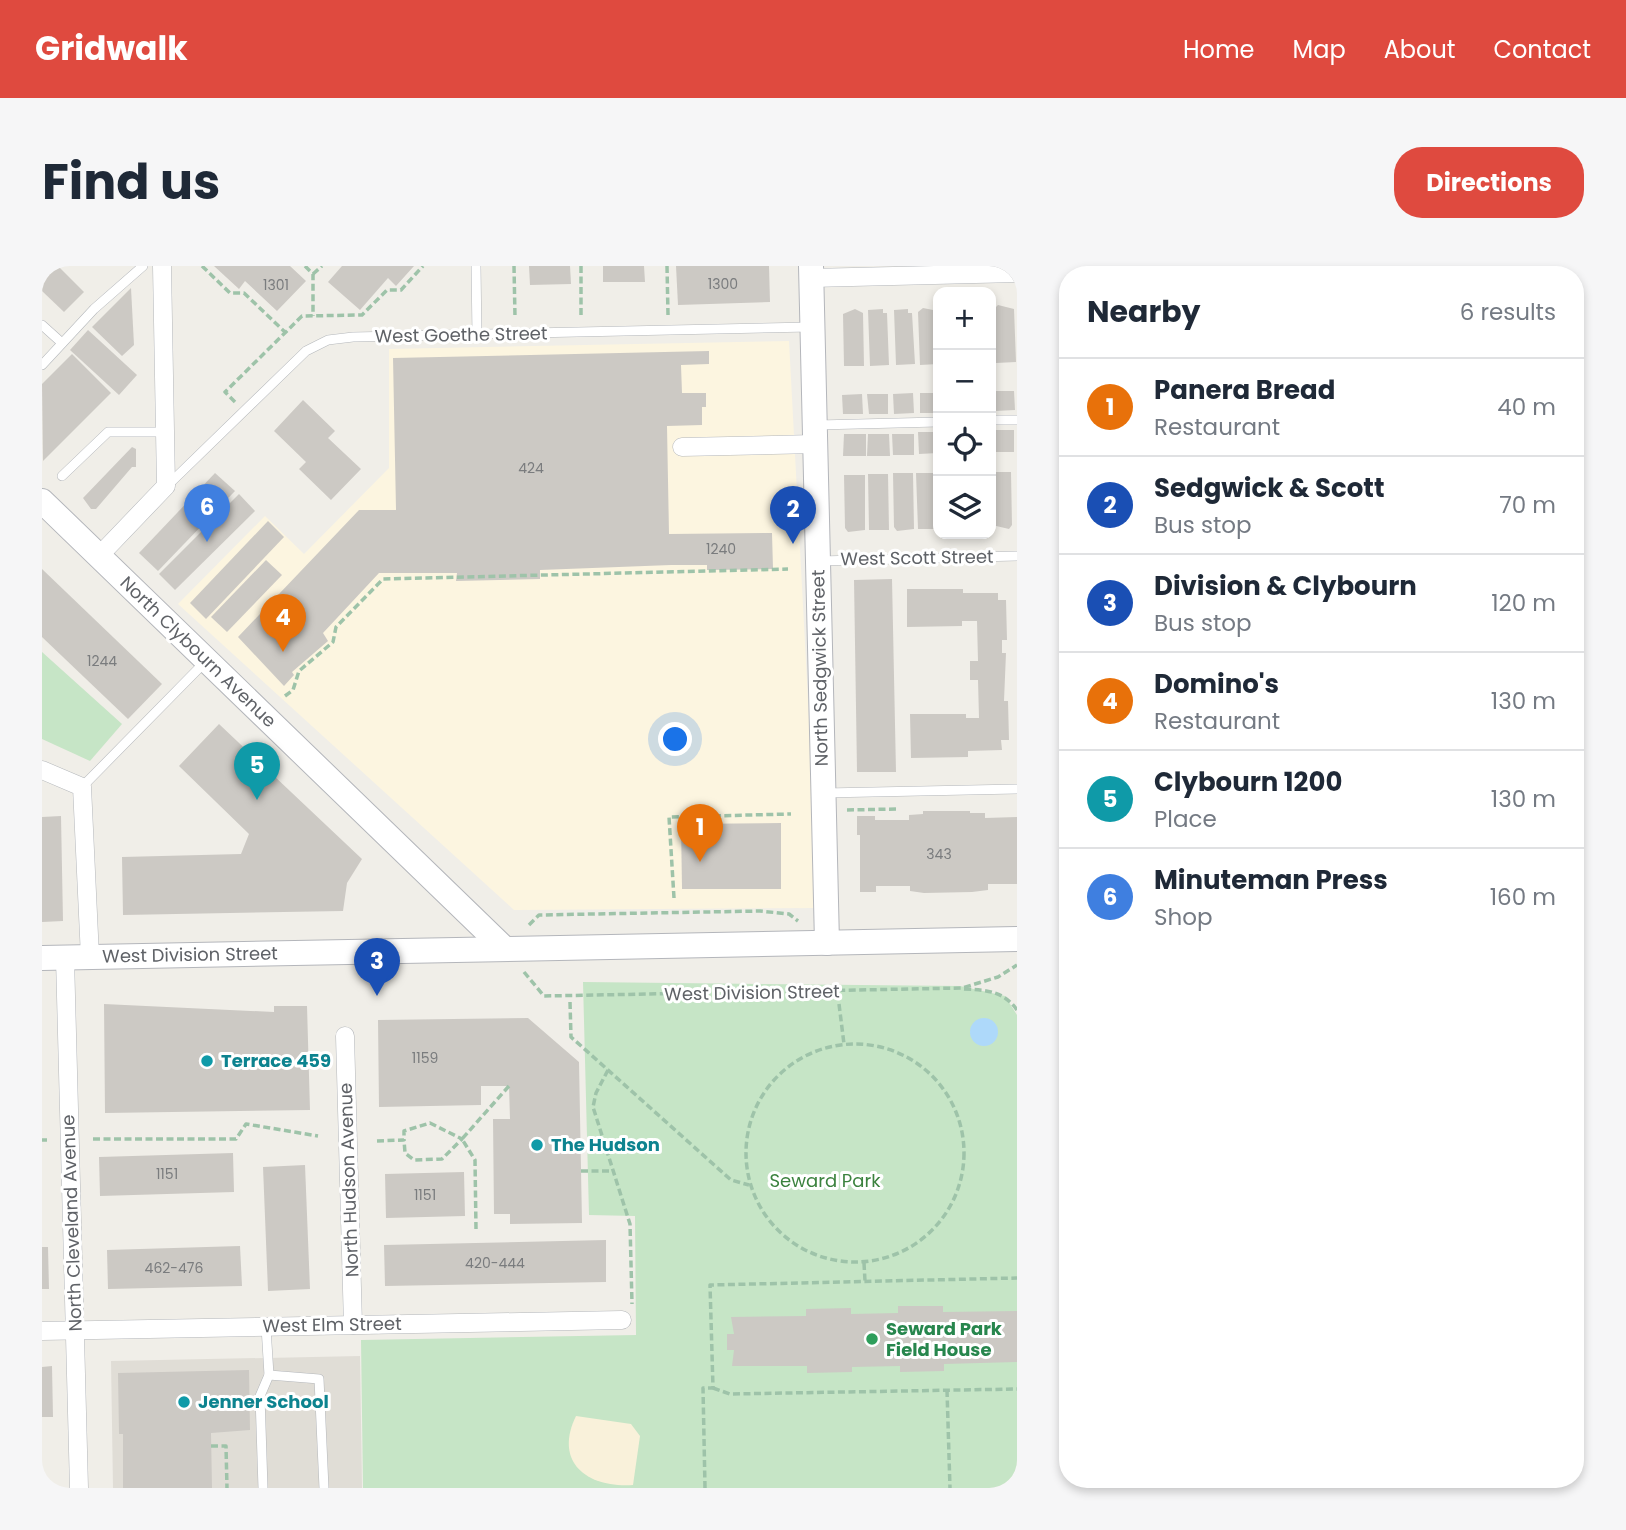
<!DOCTYPE html>
<meta charset="utf-8">
<style>
:root{--surface:#fff;--page:#f6f6f7;--text:#1f2937;--muted:#747a83;--line:#e0e1e3;--accent:#df4a3f}
body{margin:0;font-family:Poppins,sans-serif;background:var(--page);color:var(--text)}
.controls{position:absolute;right:21px;top:21px;display:grid;overflow:hidden;border-radius:14px;box-shadow:0 4px 10px #0003}
.controls button{width:63px;height:63px;display:grid;place-items:center;padding:0;border:0;border-bottom:2px solid var(--line);background:var(--surface);color:var(--text);font:35px sans-serif}
.you{position:absolute;left:634px;top:474px;width:24px;height:24px;margin:-18px;border:5px solid #fff;border-radius:50%;background:#1a73e8;box-shadow:0 0 0 10px #1a73e833}
.badge{display:grid;place-items:center;width:46px;height:46px;border-radius:50%;background:var(--accent);color:#fff;font-size:23px;font-weight:700}
.pin{position:absolute;translate:-50% -58px;filter:drop-shadow(0 2px 4px #0008)}
.pin::after{content:'';position:absolute;top:37px;width:24px;height:21px;background:inherit;clip-path:polygon(0 0,100% 0,50% 100%)}
.list{margin:0;padding:0;list-style:none}
h2{display:flex;justify-content:space-between;align-items:center;height:91px;margin:0;padding:0 28px;font-size:30px}
h2 small{font-size:23px;font-weight:400;color:var(--muted)}
.list li{display:grid;grid-template-columns:46px 1fr auto;gap:21px;align-items:center;box-sizing:border-box;height:98px;padding:0 28px;border-top:2px solid var(--line)}
.list b{display:block;font-size:26px;white-space:nowrap}
.list p{margin:0;font-size:23px;white-space:nowrap;color:var(--muted)}
.list em{font-size:23px;font-style:normal;color:var(--muted)}
.icon{flex:none;width:38px;height:38px;fill:none;stroke:currentColor;stroke-width:2;stroke-linecap:round;stroke-linejoin:round}
.map{position:relative;flex:none;width:975px;height:1222px;overflow:hidden;border-radius:28px}
header{display:flex;align-items:center;gap:42px;box-sizing:border-box;height:98px;padding:0 35px;background:var(--accent);color:#fff}
header strong{font-size:33px}
nav{display:flex;gap:38px;margin-inline-start:auto;font-size:24px}
.intro{display:flex;align-items:center;justify-content:space-between;box-sizing:border-box;height:168px;padding:0 42px}
h1{margin:0;font-size:49px}
.button{padding:18px 32px;border-radius:28px;background:var(--accent);color:#fff;font-size:24px;font-weight:700}
main{display:flex;gap:42px;padding:0 42px}
aside{flex:1;background:var(--surface);border-radius:28px;box-shadow:0 4px 10px #0003}
.map>svg:first-child{display:block}
</style>
<header>
<strong>Gridwalk</strong>
<nav><a>Home</a><a>Map</a><a>About</a><a>Contact</a></nav>
</header>
<div class="intro"><h1>Find us</h1><a class="button">Directions</a></div>
<main>
<div class="map">
<svg width="975" height="1222" viewBox="0 0 975 1222">
<rect width="100%" height="100%" fill="#f0eee8"/>
<polygon fill="#fcf5e0" points="747,75 777,642 472,644 136,338 223,250 262,288 347,202 347,83"/>
<polygon fill="#e0ddd6" points="318,1090 320,1222 71,1222 69,1095"/>
<g fill="#c6e5c6">
<polygon points="0,386 80,458 48,495 0,473"/>
<polygon points="541,716 918,720 963,730 975,749 975,1222 321,1222 319,1074 594,1069 593,950 547,949"/>
</g>
<path fill="#f9f1da" d="M 534,1150 L 589,1158 L 598,1170 L 591,1219 C 543,1222 512,1195 534,1150 Z"/>
<circle fill="#aed9fa" cx="942" cy="766" r="14"/>
<g fill="#ccc9c4">
<polygon points="0,0 16,0 42,26 22,46 0,25"/>
<polygon points="172,0 248,0 264,15 235,45 203,15 197,23"/>
<polygon points="300,0 372,0 354,20 346,12 318,44 286,16"/>
<polygon points="487,0 528,0 529,18 488,19"/>
<polygon points="561,0 602,0 603,16 561,16"/>
<polygon points="634,0 727,0 728,36 636,39"/>
<polygon points="89,22 92,79 80,90 50,61"/>
<polygon points="956,39 972,43 974,96 954,97 952,43"/>
<polygon points="881,42 896,45 896,98 878,99 876,46"/>
<polygon points="813,43 821,47 822,100 802,100 801,48"/>
<polygon points="841,43 841,47 845,47 847,99 828,100 826,44"/>
<polygon points="866,43 866,47 870,47 873,98 854,99 852,44"/>
<polygon points="46,64 95,109 77,129 28,84"/>
<polygon points="667,85 667,98 639,99 640,127 664,127 664,141 660,141 660,159 625,160 627,268 730,267 731,303 665,304 665,299 629,299 498,304 498,313 414,315 415,307 337,307 281,367 286,375 250,406 252,409 242,420 196,371 317,244 354,244 351,92"/>
<polygon points="30,88 69,127 1,195 0,118"/>
<polygon points="952,125 972,125 973,144 953,145"/>
<polygon points="871,127 872,147 852,148 851,128"/>
<rect x="878" y="127" width="18" height="20"/>
<polygon points="820,128 821,148 801,148 800,129"/>
<polygon points="825,128 846,128 846,148 827,148"/>
<polygon points="261,134 293,165 286,172 319,203 289,234 257,203 264,196 232,165"/>
<rect x="950" y="164" width="22" height="22"/>
<polygon points="876,166 896,166 896,187 877,188"/>
<polygon points="802,168 824,168 824,190 801,190"/>
<polygon points="826,168 847,168 848,190 825,190"/>
<polygon points="850,168 872,168 872,189 851,189"/>
<polygon points="90,181 94,183 94,201 90,201 54,243 49,243 41,232"/>
<polygon points="949,206 969,206 970,259 967,263 950,259"/>
<polygon points="173,207 193,225 116,305 97,287"/>
<polygon points="851,207 871,207 872,263 855,265 852,261"/>
<polygon points="874,207 896,207 896,263 876,263"/>
<polygon points="826,208 846,208 847,264 827,264"/>
<polygon points="802,209 823,209 823,264 806,266 803,262"/>
<polygon points="197,228 213,245 133,324 117,308"/>
<polygon points="226,255 242,271 164,353 148,337"/>
<polygon points="224,294 240,309 185,366 169,351"/>
<polygon points="0,303 120,418 86,453 0,371"/>
<polygon points="850,313 854,506 815,506 812,314"/>
<polygon points="865,323 921,323 921,327 956,327 956,334 964,334 965,374 960,374 960,387 964,387 962,435 966,435 967,474 959,474 960,484 926,485 926,491 869,492 868,448 924,448 924,452 937,452 936,414 928,414 928,395 936,395 935,355 920,355 920,360 865,361"/>
<polygon points="177,458 320,593 305,617 301,645 81,649 80,591 199,588 207,568 137,500"/>
<polygon points="881,545 928,545 928,547 943,547 943,552 975,551 975,618 946,618 946,624 930,626 882,627 868,625 868,620 834,620 834,626 818,626 818,569 815,569 815,550 833,550 833,554 867,554 867,549 881,548"/>
<polygon points="19,550 21,655 0,656 0,551"/>
<polygon points="739,557 739,623 640,623 639,558"/>
<polygon points="62,738 232,746 232,740 265,740 268,844 63,847"/>
<polygon points="486,752 537,796 540,957 468,958 468,948 452,948 451,853 468,853 467,820 439,820 439,839 337,841 336,754"/>
<polygon points="191,887 192,926 58,930 57,891"/>
<polygon points="263,899 268,1023 226,1025 221,901"/>
<polygon points="422,906 423,950 344,952 343,908"/>
<polygon points="564,974 564,1016 343,1020 342,979"/>
<polygon points="198,980 200,1020 66,1023 65,984"/>
<polygon points="0,981 6,981 7,1023 0,1023"/>
<polygon points="856,1040 901,1040 901,1046 975,1045 975,1096 902,1098 902,1105 858,1106 858,1100 810,1101 810,1106 765,1107 765,1100 690,1100 692,1084 685,1084 685,1068 692,1068 689,1051 764,1050 764,1043 809,1042 809,1048 856,1047"/>
<polygon points="10,1100 11,1151 0,1151 0,1101"/>
<polygon points="207,1104 208,1164 169,1167 170,1222 81,1222 81,1168 77,1168 76,1107"/>
</g>
<g fill="none" stroke-linecap="round" stroke-linejoin="round">
<defs>
<g id="lane">
<polyline points="434,0 435,70"/>
<polyline points="0,59 20,77"/>
<polyline points="0,99 52,43 101,0"/>
<polyline points="949,154 975,154"/>
<polyline points="776,159 896,156"/>
<polyline points="20,210 66,166 123,166"/>
<polyline points="126,219 264,85 286,74 311,71 768,61"/>
<polyline points="777,295 975,290"/>
<polyline points="40,521 164,395"/>
<polyline points="783,527 975,523"/>
<polyline points="227,1109 277,1113 282,1222"/>
<polyline points="221,1222 218,1130 227,1109 224,1061"/>
</g>
<g id="street">
<polyline points="769,12 975,7"/>
<polyline points="640,181 773,178"/>
<polyline points="57,290 124,220 120,0"/>
<polyline points="0,504 40,521 48,691"/>
<polyline points="23,692 37,1222"/>
<polyline points="303,770 311,1059"/>
<polyline points="0,1065 580,1054"/>
</g>
<g id="secondary">
<polyline points="769,0 785,677"/>
<polyline points="0,235 463,683"/>
<polyline points="0,692 975,673"/>
</g>
</defs>
<use href="#lane" stroke="#b4b7bb" stroke-width="10"/>
<use href="#street" stroke="#b4b7bb" stroke-width="19"/>
<use href="#secondary" stroke="#b4b6bb" stroke-width="26"/>
<g stroke="#9ec3a9" stroke-width="3.5" stroke-dasharray="7 3.5" stroke-linecap="butt">
<polyline points="160,0 188,27 202,27 244,67"/>
<polyline points="263,0 271,8 271,50"/>
<polyline points="472,0 473,51"/>
<polyline points="539,0 539,50"/>
<polyline points="625,0 626,49"/>
<polyline points="271,8 280,0"/>
<polyline points="193,136 183,126 260,50 320,49 345,24 359,24 381,0"/>
<polyline points="243,430 251,424 257,405 291,376 294,361 341,313 746,303"/>
<polyline points="805,544 854,543"/>
<polyline points="632,632 627,551 749,548"/>
<polyline points="487,659 497,649 718,645 747,648 756,655"/>
<polyline points="482,706 502,730 920,722 956,711 975,699"/>
<path d="M 922,723 C 944,724 962,725 975,744"/>
<polyline points="528,736 529,771 689,914 707,919"/>
<polyline points="797,738 802,778"/>
<circle cx="813" cy="887" r="109"/>
<polyline points="566,804 554,827 551,841 588,958 590,1038"/>
<polyline points="51,873 194,873 204,858 276,870"/>
<polyline points="0,874 5,874"/>
<polyline points="335,875 362,874 362,865 388,857 420,873 400,893 372,894 363,887 362,874"/>
<polyline points="539,905 571,905"/>
<polyline points="434,963 433,894 420,873 467,820"/>
<polyline points="822,997 823,1015"/>
<polyline points="671,1122 688,1128 975,1123"/>
<polyline points="905,1124 908,1222"/>
<polyline points="169,1180 184,1180 185,1222"/>
<polyline points="663,1222 661,1122 671,1122 668,1019 975,1012"/>
</g>
<use href="#lane" stroke="#fff" stroke-width="9"/>
<use href="#street" stroke="#fff" stroke-width="18"/>
<use href="#secondary" stroke="#fff" stroke-width="24"/>
</g>
<g fill="#0f9aa8" stroke="#fff" stroke-width="2.5">
<circle cx="165" cy="795" r="7"/>
<circle cx="495" cy="879" r="7"/>
<circle cx="142" cy="1136" r="7"/>
</g>
<circle fill="#2e9e5b" stroke="#fff" stroke-width="2.5" cx="830" cy="1073" r="7"/>
<g text-anchor="middle" stroke-width="6" stroke-linejoin="round" paint-order="stroke">
<g font-size="14" fill="#7a7c7e">
<text x="681" y="23">1300</text>
<text x="234" y="24">1301</text>
<text x="489" y="207">424</text>
<text x="679" y="288">1240</text>
<text x="60" y="400">1244</text>
<text x="897" y="593">343</text>
<text x="383" y="797">1159</text>
<text x="125" y="913">1151</text>
<text x="383" y="934">1151</text>
<text x="453" y="1002">420-444</text>
<text x="132" y="1007">462-476</text>
</g>
<g font-size="18" fill="#5f6267" stroke="#fff">
<text transform="translate(419 69) rotate(-1)" y="6">West Goethe Street</text>
<text transform="translate(875 292) rotate(-1)" y="6">West Scott Street</text>
<text transform="translate(156 386) rotate(44)" y="6">North Clybourn Avenue</text>
<text transform="translate(778 402) rotate(-91)" y="6">North Sedgwick Street</text>
<text transform="translate(148 689) rotate(-1)" y="6">West Division Street</text>
<text transform="translate(710 727) rotate(-1)" y="6">West Division Street</text>
<text transform="translate(307 914) rotate(-92)" y="6">North Hudson Avenue</text>
<text transform="translate(30 957) rotate(-92)" y="6">North Cleveland Avenue</text>
<text transform="translate(290 1059) rotate(-1)" y="6">West Elm Street</text>
</g>
<g font-size="18" font-weight="bold" fill="#0d838f" stroke="#fff" text-anchor="start">
<text x="179" y="801">Terrace 459</text>
<text x="509" y="885">The Hudson</text>
<text x="156" y="1142">Jenner School</text>
</g>
<g font-size="18" fill="#3b823e" stroke="#fff">
<text x="783" y="921">Seward Park</text>
</g>
<g font-size="18" font-weight="bold" fill="#27864d" stroke="#fff" text-anchor="start">
<text x="844" y="1069">Seward Park<tspan x="844" dy="21">Field House</tspan></text>
</g>
</g>
</svg>
<div class="controls">
<button>+</button>
<button>−</button>
<button><svg class="icon" aria-label="locate" viewBox="0 0 24 24"><circle cx="12" cy="12" r="6"/><path d="M12 2v4M12 18v4M2 12h4M18 12h4"/></svg></button>
<button><svg class="icon" aria-label="layers" viewBox="0 0 24 24"><path d="M12 4l9 5-9 5-9-5zM3 14l9 5 9-5"/></svg></button>
</div>
<div class="you"></div>
<div class="pin badge" style="left:658px;top:596px;background:#e8710a">1</div>
<div class="pin badge" style="left:751px;top:278px;background:#1a4fb4">2</div>
<div class="pin badge" style="left:335px;top:730px;background:#1a4fb4">3</div>
<div class="pin badge" style="left:241px;top:386px;background:#e8710a">4</div>
<div class="pin badge" style="left:215px;top:534px;background:#0f9aa8">5</div>
<div class="pin badge" style="left:165px;top:276px;background:#3f7fe0">6</div>
</div>
<aside>
<h2>Nearby<small>6 results</small></h2>
<ul class="list">
<li><span class="badge" style="background:#e8710a">1</span><div><b>Panera Bread</b><p>Restaurant</p></div><em>40 m</em></li>
<li><span class="badge" style="background:#1a4fb4">2</span><div><b>Sedgwick &amp; Scott</b><p>Bus stop</p></div><em>70 m</em></li>
<li><span class="badge" style="background:#1a4fb4">3</span><div><b>Division &amp; Clybourn</b><p>Bus stop</p></div><em>120 m</em></li>
<li><span class="badge" style="background:#e8710a">4</span><div><b>Domino's</b><p>Restaurant</p></div><em>130 m</em></li>
<li><span class="badge" style="background:#0f9aa8">5</span><div><b>Clybourn 1200</b><p>Place</p></div><em>130 m</em></li>
<li><span class="badge" style="background:#3f7fe0">6</span><div><b>Minuteman Press</b><p>Shop</p></div><em>160 m</em></li>
</ul>
</aside>
</main>
